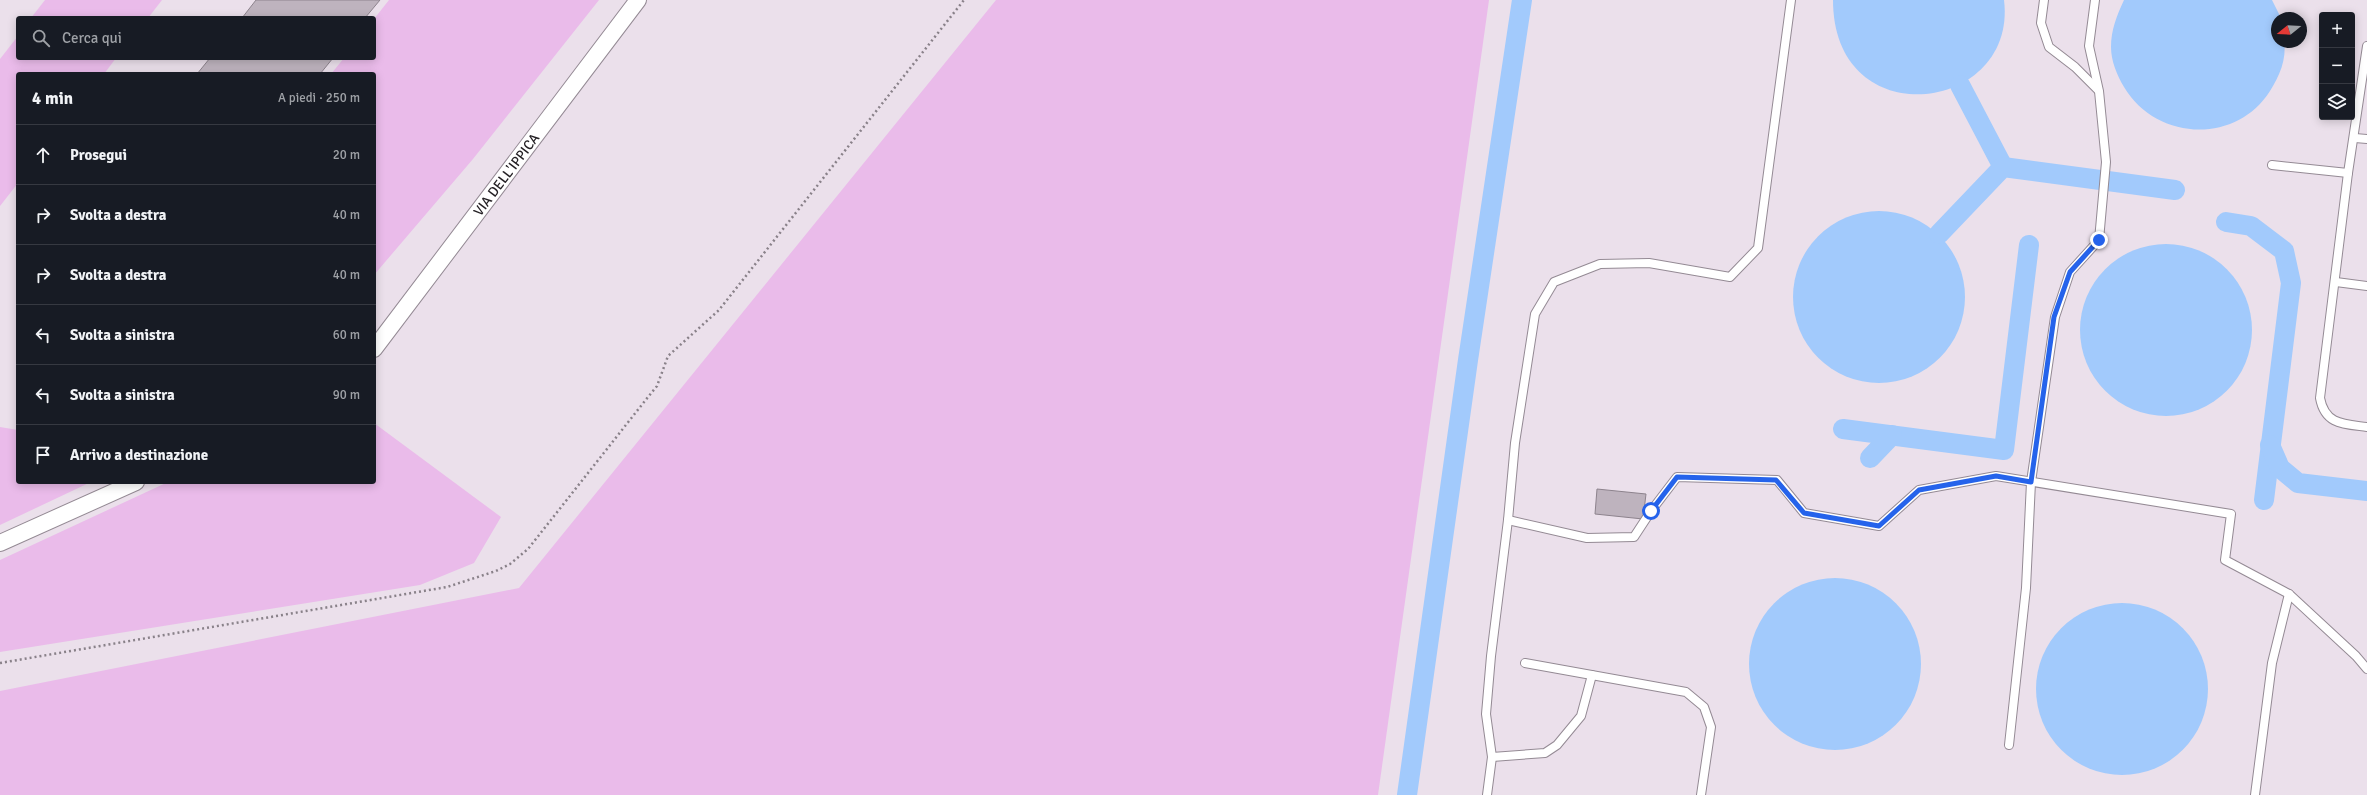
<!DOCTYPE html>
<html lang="it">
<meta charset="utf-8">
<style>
:root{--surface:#171b24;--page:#20242c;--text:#f1f3f6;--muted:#9ea1a6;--line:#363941}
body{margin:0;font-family:Signika,sans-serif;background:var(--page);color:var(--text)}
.controls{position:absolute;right:12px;top:12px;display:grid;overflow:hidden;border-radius:4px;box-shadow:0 2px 10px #0003}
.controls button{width:36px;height:36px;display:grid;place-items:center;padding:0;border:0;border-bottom:1px solid var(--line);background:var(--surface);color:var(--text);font:20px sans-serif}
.compass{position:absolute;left:2271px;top:12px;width:36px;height:36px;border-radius:50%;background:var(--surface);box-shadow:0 2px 10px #0003;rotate:252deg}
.stop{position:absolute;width:12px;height:12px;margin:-9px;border:3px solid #2563eb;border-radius:50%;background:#fff}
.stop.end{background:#2563eb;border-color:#fff;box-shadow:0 1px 4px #0008}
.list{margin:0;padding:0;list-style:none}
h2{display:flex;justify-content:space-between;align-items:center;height:52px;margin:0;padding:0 16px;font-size:17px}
h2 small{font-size:13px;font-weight:400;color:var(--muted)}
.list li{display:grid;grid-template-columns:26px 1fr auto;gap:12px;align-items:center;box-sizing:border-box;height:60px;padding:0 16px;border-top:1px solid var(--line)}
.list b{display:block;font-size:15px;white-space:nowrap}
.list em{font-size:13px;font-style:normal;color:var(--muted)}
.icon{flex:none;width:22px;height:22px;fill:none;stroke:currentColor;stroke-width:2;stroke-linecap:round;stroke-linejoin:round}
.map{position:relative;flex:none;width:2367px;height:795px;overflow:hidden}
.search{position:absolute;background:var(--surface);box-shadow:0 2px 10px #0003;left:16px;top:16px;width:360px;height:44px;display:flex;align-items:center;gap:10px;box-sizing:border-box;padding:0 14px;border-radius:4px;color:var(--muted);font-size:15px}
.panel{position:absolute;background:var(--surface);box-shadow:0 2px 10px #0003;left:16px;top:72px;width:360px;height:412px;border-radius:4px}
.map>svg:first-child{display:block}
</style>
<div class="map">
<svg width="2367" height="795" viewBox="0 0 2367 795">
<rect width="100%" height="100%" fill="#ebe0eb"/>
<g fill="#eabbea">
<polygon points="45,0 162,0 148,18 31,18"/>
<polygon points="389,0 599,0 473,159 374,275 374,74 331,74 344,58 374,58 374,19"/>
<polygon points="996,0 1489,0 1378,795 0,795 0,691 519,588"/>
<polygon points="18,36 18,58 116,58 104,74 18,74 18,183 0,206 0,59"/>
<polygon points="374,423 501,517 474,563 420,585 0,652 0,560 168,482 374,482"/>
<polygon points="0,427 18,430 18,482 91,482 0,525"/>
</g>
<g fill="#a2cafc">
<path d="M 1833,0 L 2004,0 C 2018,113 1833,138 1833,0 Z"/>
<path d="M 2124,0 L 2272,0 L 2281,18 L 2277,18 L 2277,42 L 2284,42 C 2287,59 2279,77 2270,91 C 2236,145 2156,141 2124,87 C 2117,75 2111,61 2111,47 C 2111,30 2117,15 2124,0 Z"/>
<circle cx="1879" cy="297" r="86"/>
<circle cx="2166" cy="330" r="86"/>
<circle cx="1835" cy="664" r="86"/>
<circle cx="2122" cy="689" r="86"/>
</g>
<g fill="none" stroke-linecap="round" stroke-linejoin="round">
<g stroke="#a2cafc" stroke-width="20">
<polyline points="1960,85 2003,167"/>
<polyline points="2226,222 2251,226 2284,251 2291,283 2264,500"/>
<polyline points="1939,234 2003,167 2175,190"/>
<polyline points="1843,429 2004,450 2029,245"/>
<polyline points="2270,445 2280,468 2298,483 2367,491"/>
<polyline points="1870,458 1892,435"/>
<polyline points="1407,795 1468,360 1522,0"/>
</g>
</g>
<g fill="#beb3be" stroke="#8d838d">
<polygon points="256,0 380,0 365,18 242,18"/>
<polygon points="210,58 333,58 320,74 197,74"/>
<polygon points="1597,489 1646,494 1643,519 1595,514"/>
</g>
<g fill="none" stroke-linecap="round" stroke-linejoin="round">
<defs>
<g id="lane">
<polyline points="2044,0 2041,23 2049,47 2075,67 2098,90"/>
<path d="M 2367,46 L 2348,173 L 2320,398 C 2325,425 2344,424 2367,427"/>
<polyline points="2355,138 2367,139"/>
<polyline points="2272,165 2348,173"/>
<polyline points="2336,282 2367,286"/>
<polyline points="1508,520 1587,538 1634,537 1651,511 1677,477 1777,480 1804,513 1879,526 1919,490 1996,476 2231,514 2225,560 2289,594 2356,656 2367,669"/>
<polyline points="1525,663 1686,692 1704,707 1711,727 1701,795"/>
<polyline points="2009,745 2026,588 2031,482 2055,317 2070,272 2099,240 2106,162 2099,91 2089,46 2095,0"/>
<polyline points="1492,757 1545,753 1557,745 1581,716 1592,675"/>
<polyline points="1487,795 1492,757 1486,714 1491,656 1508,520 1515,443 1535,314 1554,282 1600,264 1649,263 1730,277 1758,248 1791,0"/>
<polyline points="2255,795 2272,663 2289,594"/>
</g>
<g id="street">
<path id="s1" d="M 374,349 L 638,0"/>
<polyline points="0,543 136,482"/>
</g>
</defs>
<use href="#lane" stroke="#948a94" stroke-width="10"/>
<use href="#street" stroke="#948a94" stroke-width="18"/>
<polyline stroke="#898189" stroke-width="2.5" stroke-dasharray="2 3" stroke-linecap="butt" points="0,663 447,587 496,571 510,564 528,549 648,397 657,386 668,356 719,310 964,0"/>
<use href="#lane" stroke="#fff" stroke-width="8"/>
<use href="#street" stroke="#fff" stroke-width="16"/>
</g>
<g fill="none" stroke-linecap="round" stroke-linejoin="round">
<polyline stroke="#2563eb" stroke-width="5" points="1651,511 1677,477 1776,480 1804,513 1879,526 1919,490 1996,476 2031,482 2054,317 2070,272 2099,240"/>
</g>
<g text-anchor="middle" stroke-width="3" stroke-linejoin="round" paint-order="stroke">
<g font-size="14" fill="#231f23" stroke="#ebe0eb">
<text dy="5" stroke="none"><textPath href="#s1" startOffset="219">VIA DELL'IPPICA</textPath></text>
</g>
</g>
</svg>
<div class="controls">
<button>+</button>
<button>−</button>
<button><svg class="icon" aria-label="layers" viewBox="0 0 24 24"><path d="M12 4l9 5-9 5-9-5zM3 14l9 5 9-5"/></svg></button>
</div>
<svg class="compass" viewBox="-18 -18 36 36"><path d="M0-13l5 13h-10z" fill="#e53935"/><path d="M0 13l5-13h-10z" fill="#9ea1a6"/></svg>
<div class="stop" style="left:1651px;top:511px"></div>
<div class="stop end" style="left:2099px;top:240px"></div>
<div class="search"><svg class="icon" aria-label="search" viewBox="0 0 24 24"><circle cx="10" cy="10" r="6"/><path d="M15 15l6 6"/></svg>Cerca qui</div>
<section class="panel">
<h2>4 min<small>A piedi · 250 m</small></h2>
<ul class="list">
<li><svg class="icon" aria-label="ahead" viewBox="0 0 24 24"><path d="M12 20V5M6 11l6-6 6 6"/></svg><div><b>Prosegui</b></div><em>20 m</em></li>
<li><svg class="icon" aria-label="right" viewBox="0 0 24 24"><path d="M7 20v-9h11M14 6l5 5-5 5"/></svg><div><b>Svolta a destra</b></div><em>40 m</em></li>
<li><svg class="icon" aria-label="right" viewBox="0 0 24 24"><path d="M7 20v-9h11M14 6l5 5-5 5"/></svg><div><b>Svolta a destra</b></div><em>40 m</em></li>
<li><svg class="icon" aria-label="left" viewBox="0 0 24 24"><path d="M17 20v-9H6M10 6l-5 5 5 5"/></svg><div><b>Svolta a sinistra</b></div><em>60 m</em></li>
<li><svg class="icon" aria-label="left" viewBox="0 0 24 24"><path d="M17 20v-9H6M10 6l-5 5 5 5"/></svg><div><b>Svolta a sinistra</b></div><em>90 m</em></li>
<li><svg class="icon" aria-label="arrive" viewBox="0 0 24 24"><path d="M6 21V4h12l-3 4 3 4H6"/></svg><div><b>Arrivo a destinazione</b></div></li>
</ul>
</section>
</div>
